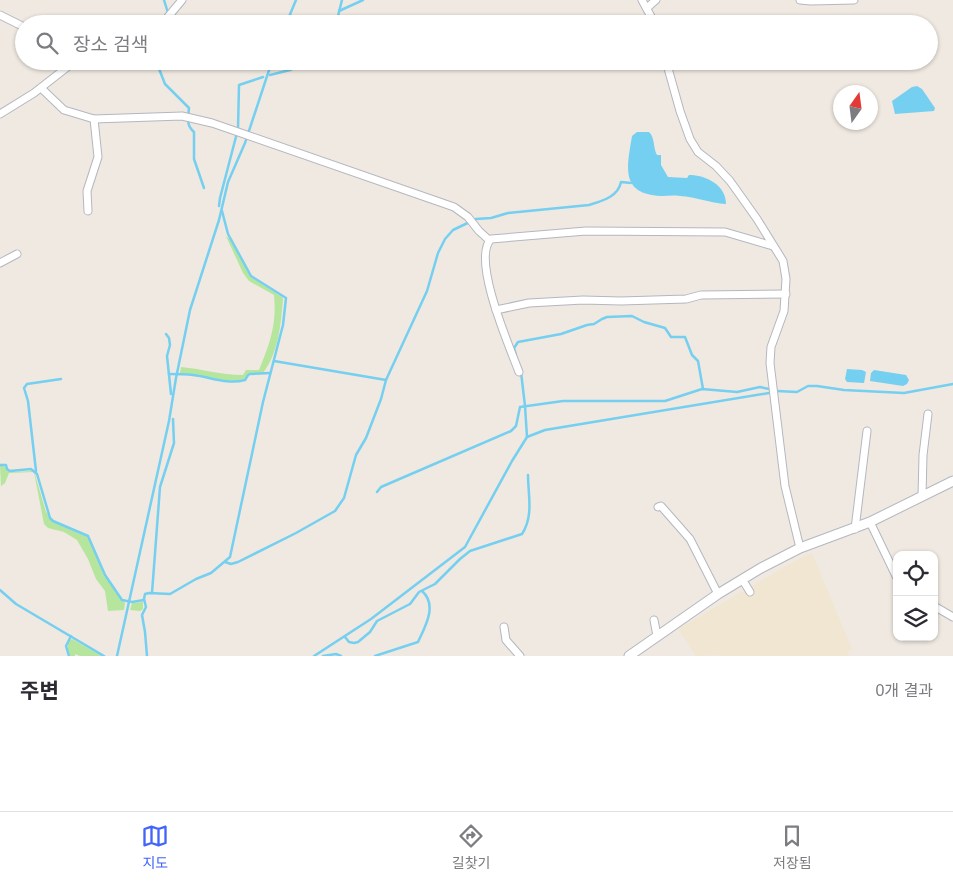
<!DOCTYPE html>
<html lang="ko">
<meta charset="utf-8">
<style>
:root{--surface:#fff;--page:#f2f2f3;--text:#2b2b33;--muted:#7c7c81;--line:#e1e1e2;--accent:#4264fb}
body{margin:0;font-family:Arial,"Noto Sans KR",sans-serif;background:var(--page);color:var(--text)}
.controls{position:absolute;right:15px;bottom:15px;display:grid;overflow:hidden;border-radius:10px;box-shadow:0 1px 4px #0004}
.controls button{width:45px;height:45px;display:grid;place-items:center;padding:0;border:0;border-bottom:1px solid var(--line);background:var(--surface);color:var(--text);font:25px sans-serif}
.compass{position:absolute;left:833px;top:85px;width:45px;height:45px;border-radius:50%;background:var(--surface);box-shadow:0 1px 4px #0004;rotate:14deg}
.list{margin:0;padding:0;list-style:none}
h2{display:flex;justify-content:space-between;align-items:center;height:65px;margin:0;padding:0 20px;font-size:21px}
h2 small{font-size:16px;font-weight:400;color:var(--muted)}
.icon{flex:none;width:28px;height:28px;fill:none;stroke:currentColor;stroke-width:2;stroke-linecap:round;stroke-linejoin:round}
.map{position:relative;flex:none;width:953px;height:656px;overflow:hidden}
.search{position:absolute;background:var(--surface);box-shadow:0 1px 4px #0004;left:15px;right:15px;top:15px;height:55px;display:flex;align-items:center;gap:12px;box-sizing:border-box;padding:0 18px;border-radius:28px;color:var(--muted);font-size:19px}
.sheet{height:155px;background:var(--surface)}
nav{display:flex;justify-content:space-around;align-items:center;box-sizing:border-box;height:70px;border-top:1px solid var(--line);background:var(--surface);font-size:14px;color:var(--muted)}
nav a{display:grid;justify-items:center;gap:2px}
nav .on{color:var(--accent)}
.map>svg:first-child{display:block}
</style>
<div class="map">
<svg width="953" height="656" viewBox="0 0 953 656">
<rect width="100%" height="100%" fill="#efe9e1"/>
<polygon fill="#f0e6d1" points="812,553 852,649 847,651 849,656 721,656 720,655 696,656 678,629 800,558"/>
<g fill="#b6e59e">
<path d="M 226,236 L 231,240 L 250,276 L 282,297 L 283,299 C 281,323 279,352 263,373 L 247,374 L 244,379 C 224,385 201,373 180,373 L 181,367 C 203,369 220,375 243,375 L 246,370 L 259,370 C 270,343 277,324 274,295 L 249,281 L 243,273 Z"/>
<polygon points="3,465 10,472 34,471 46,512 53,522 87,537 90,540 104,576 125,603 124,610 108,611 105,591 96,579 88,559 77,540 64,532 48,528 44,524 34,472 9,473 5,483 1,486 0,466"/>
<polygon points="143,602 143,609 140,611 130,610 132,603"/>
<path d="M 72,639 L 102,656 L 80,656 L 75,654 L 75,656 L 70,656 C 68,650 65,642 72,639 Z"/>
</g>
<g fill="#75cff0">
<polygon points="917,86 922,89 935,108 934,111 895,114 892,101 912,87"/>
<path d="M 637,132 L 649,132 C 655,137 653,148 657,155 L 661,155 L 661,165 L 668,177 L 687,178 L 689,175 C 706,175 726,185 726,204 C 710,203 696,197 680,196 C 673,195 667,196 661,196 C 620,194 627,167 632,136 Z"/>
<polygon points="847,369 862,370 866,372 864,383 847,382 845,379"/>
<polygon points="874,370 906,375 909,380 907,384 903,386 870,381 871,373"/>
</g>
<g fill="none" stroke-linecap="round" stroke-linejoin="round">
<g stroke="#75cff0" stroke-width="2.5">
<polyline points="164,0 168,13"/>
<polyline points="342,0 338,16 343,24"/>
<polyline points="339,11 363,0"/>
<polyline points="286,24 296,0"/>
<path d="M 156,61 L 165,84 L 189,108 C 188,118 186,125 194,132 L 194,159 L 204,188"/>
<polyline points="270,75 290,70 309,61"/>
<polyline points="219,206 220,198 238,129 239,85 263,77"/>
<polyline points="166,334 169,338 170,345 167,356 171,394"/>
<polyline points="516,355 514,348 518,342 561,334 587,325 594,324 602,319 607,317 632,316 644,322 665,328 671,337 685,337 692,355 698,361 703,389"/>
<path d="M 274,361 L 386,380 L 427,291 L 438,253 L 445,239 L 453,230 L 476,219 L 491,218 L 508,213 L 589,205 C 602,201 618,197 621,182 L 631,183"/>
<polyline points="521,372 525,406 527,437"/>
<path d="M 169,374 C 177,374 185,374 193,375 C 211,377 227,385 245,380 L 248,375 L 250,374 L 270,373"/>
<polyline points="777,391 797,392 808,386 817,386 844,390 904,393 953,384"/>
<polyline points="0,465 6,465 7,469 10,471 31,469 37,474 50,518 53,521 88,536 105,575 122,600 132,602 144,600"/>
<polyline points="36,471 28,401 24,388 27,384 61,379"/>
<polyline points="377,492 381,487 511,431 516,426 520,407 563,401 665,401 702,389 737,392 760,387 769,389"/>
<polyline points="225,562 231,564 238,562 296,533 335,511 344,498 356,455 366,438 381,399 386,380"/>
<polyline points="0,590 16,604 104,656"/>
<polyline points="152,593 160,487 174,443 173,419"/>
<path d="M 345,637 L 349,642 L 354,643 L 358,642 L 370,632 L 377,621 L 410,604 L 419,592 L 435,584 L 460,559 L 470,551 L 522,534 C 534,515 528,495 528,475"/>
<polyline points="69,656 66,646 71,636"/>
<polyline points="117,656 169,421 176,378 190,310 219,220 228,182 245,143 272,61"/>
<polyline points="147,656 145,632 142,615 146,607 144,599 145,594 149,593 170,594 196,579 211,573 230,557 263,402 283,325 286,298 251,276 228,234 222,211"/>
<polyline points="314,656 371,619 465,547 512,461 527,437 545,430 769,393"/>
<polyline points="323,656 336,654 341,656"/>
<path d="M 375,656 L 418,642 C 425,627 438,605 422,591"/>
</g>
<defs>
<g id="minor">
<polyline points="642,0 655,24"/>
<polyline points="800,0 811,1 854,0"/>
<polyline points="647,8 656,0"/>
<polyline points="0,15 24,27"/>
<polyline points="162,24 182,0"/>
<polyline points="666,61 680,111 690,139 698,152 716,166 730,181 757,219 783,261 786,279 784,311 771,347 770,363 785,486 800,548"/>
<polyline points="41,88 64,110 94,119 182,116 212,123 241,133 454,207 468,217 479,231 489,240"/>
<polyline points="0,114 34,93 75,61"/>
<polyline points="88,211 87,191 98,157 94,119"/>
<polyline points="0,263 17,254"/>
<polyline points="496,310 529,303 583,300 621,301 686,299 701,295 786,294"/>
<path d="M 519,372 C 510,348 471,259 491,239 L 586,231 L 725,232 L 773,246"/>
<polyline points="922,496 923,455 928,414"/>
<polyline points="658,507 661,506 690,539 718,594"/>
<polyline points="870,522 897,578"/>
<polyline points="855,529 867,431"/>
<polyline points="742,579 750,592"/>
<polyline points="934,606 953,617"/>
<polyline points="654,620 657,636"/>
<polyline points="504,627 506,640 520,656"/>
</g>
<polyline id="tertiary" points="629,656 718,594 761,568 800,548 870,522 953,481"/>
</defs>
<use href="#minor" stroke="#b4b7c1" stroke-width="9"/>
<use href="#tertiary" stroke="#b4b7c1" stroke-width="11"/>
<use href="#minor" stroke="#fff" stroke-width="7"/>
<use href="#tertiary" stroke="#fff" stroke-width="9"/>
</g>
</svg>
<div class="controls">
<button><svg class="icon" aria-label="locate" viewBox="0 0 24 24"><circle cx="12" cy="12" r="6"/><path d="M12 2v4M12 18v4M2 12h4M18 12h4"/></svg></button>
<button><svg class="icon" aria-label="layers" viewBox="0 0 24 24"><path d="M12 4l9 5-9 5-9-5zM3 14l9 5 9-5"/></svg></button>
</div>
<svg class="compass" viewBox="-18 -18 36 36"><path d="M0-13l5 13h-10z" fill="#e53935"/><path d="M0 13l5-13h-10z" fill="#7c7c81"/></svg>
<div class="search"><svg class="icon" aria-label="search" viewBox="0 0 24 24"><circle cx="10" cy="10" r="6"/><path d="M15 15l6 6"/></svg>장소 검색</div>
</div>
<section class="sheet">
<h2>주변<small>0개 결과</small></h2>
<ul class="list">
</ul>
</section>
<nav>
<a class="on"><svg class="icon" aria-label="map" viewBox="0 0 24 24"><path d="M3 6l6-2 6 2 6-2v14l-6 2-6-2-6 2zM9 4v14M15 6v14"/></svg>지도</a>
<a><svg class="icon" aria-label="directions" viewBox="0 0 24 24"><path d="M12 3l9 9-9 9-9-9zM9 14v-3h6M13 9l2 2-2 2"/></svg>길찾기</a>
<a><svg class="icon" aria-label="saved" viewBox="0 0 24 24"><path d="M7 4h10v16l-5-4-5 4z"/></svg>저장됨</a>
</nav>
